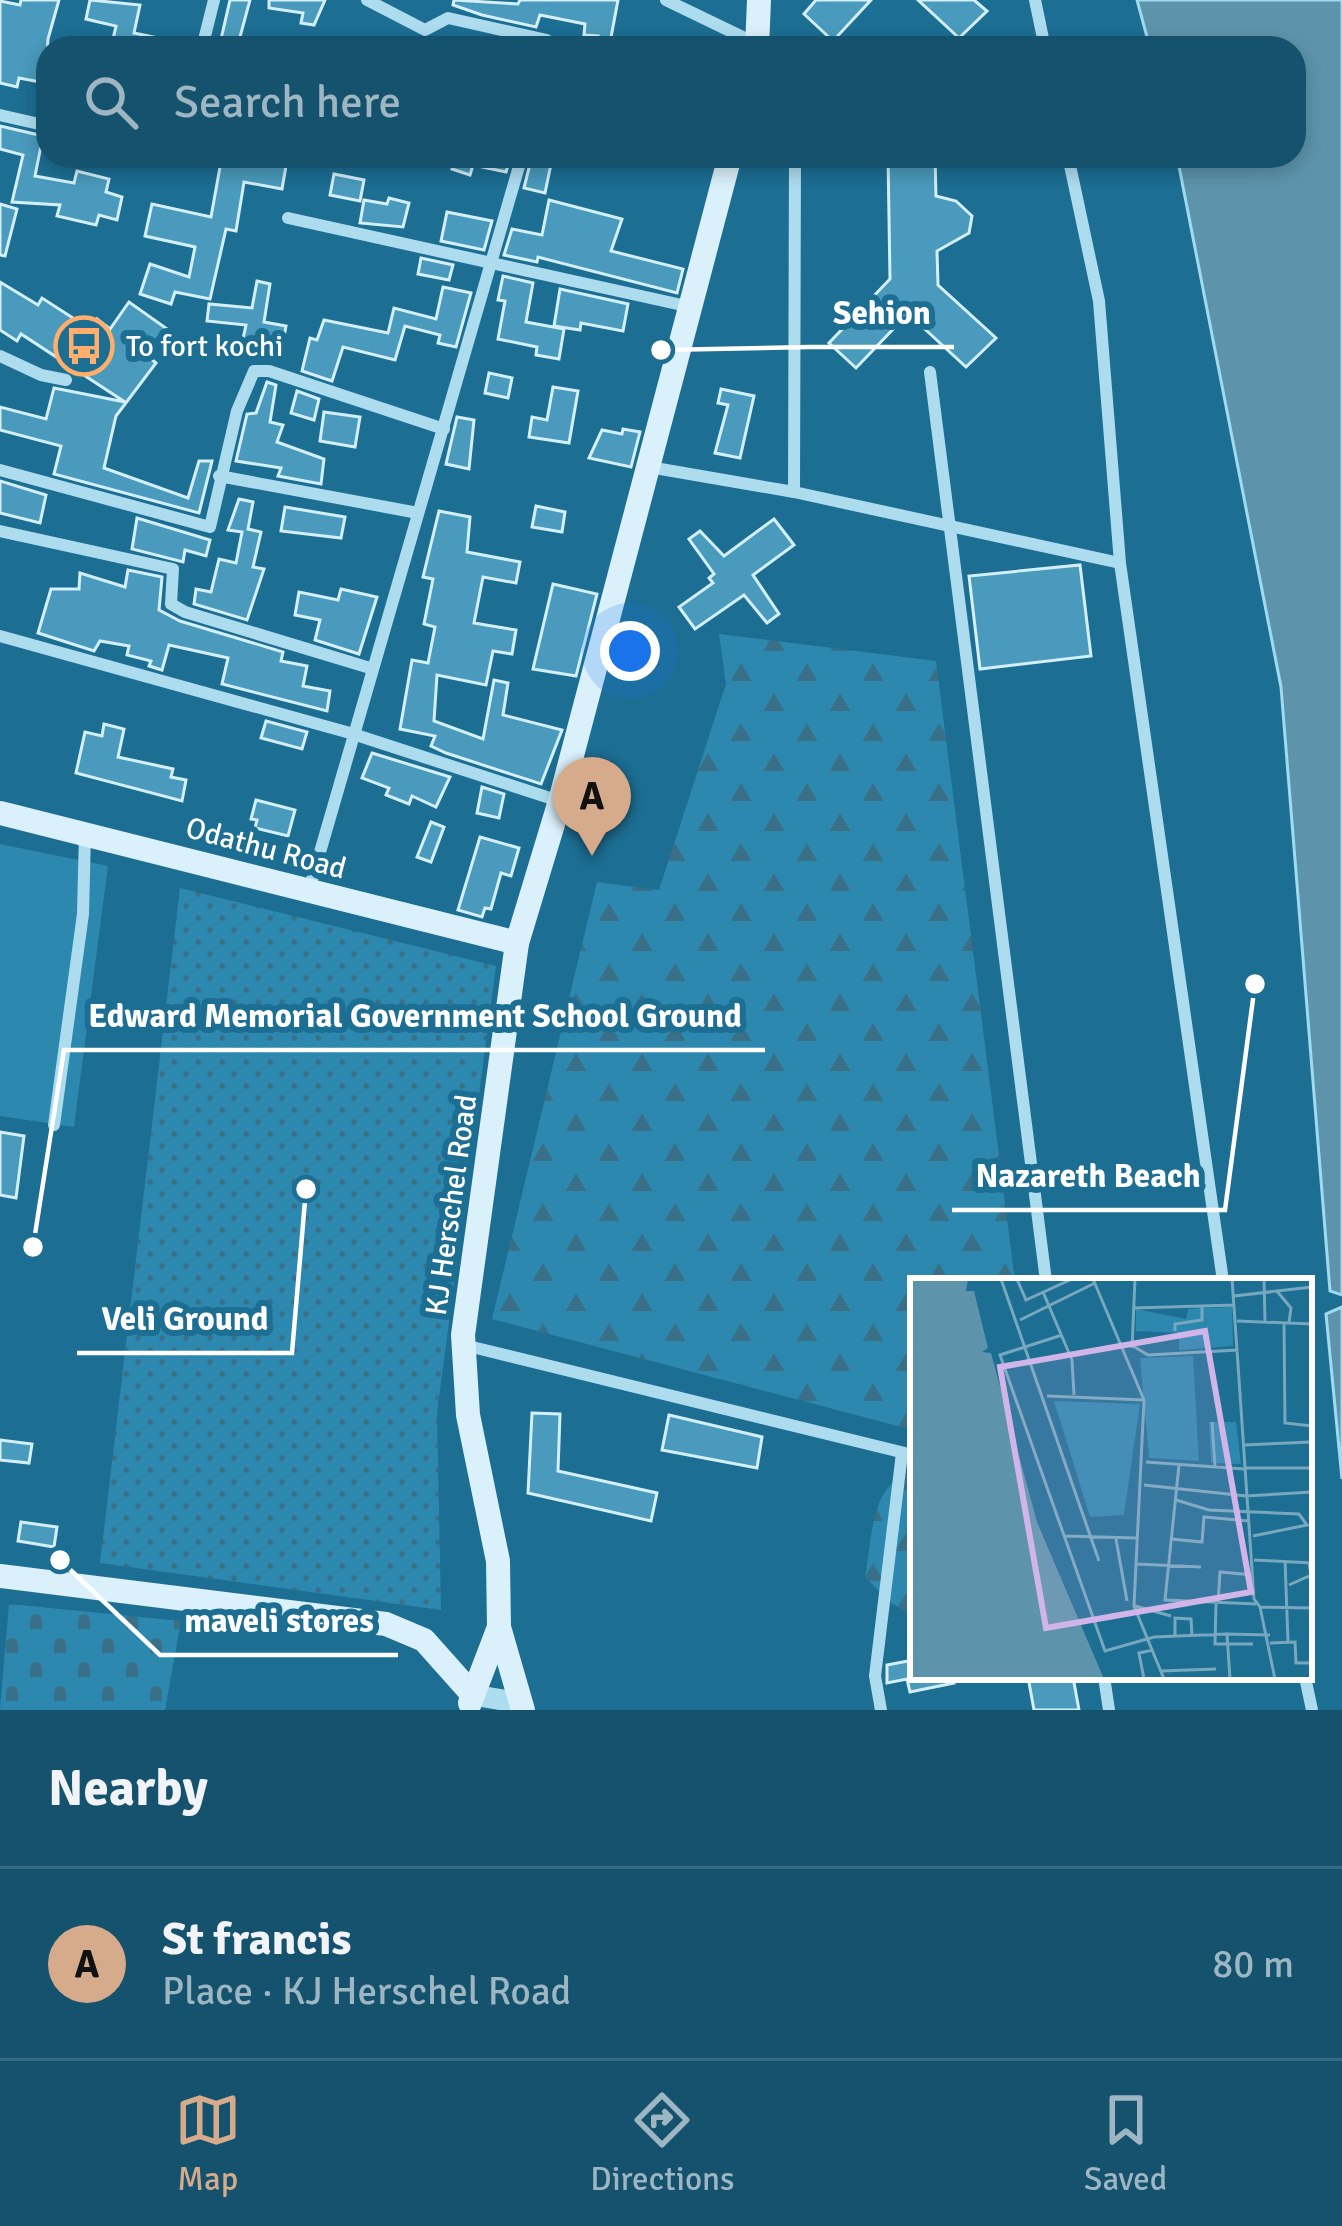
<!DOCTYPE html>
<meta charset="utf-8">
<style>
:root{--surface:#15526e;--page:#1e5873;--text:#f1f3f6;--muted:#9db6c2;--line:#346981;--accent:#d6ab8b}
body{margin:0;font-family:Signika,sans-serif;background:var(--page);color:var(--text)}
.you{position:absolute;left:630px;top:651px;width:42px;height:42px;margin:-30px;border:9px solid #fff;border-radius:50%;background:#1a73e8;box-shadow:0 0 0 18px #1a73e833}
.badge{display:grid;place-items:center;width:78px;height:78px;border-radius:50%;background:var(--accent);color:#111;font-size:39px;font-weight:700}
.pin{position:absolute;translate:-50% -99px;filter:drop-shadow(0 3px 6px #0008)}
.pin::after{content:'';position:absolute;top:63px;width:42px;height:36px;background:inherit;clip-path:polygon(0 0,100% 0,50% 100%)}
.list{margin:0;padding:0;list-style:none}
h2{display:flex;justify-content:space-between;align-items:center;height:156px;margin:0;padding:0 48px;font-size:51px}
h2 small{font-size:39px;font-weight:400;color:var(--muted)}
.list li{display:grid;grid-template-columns:78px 1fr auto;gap:36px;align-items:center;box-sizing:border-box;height:192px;padding:0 48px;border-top:3px solid var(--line)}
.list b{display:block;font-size:45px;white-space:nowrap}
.list p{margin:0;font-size:39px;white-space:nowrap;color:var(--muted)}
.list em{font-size:39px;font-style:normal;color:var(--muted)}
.icon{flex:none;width:66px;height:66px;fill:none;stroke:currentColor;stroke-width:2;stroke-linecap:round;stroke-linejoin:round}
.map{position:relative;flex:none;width:1342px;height:1710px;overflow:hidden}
.search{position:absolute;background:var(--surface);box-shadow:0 6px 18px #0003;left:36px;right:36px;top:36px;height:132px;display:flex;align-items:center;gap:30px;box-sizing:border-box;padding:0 42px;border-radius:36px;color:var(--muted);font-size:45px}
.sheet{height:348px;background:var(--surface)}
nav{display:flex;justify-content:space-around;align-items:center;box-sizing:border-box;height:168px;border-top:3px solid var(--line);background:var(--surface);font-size:33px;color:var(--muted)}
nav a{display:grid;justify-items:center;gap:6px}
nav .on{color:var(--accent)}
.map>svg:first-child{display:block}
</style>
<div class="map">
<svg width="1342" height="1710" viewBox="0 0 1342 1710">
<defs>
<pattern id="forest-firs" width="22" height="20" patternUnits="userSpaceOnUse" patternTransform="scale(3)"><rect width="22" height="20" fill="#2c88af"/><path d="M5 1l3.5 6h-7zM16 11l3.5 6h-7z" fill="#397087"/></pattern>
<pattern id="cemetery-stones" width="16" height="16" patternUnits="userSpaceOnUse" patternTransform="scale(3)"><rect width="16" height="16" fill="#2c88af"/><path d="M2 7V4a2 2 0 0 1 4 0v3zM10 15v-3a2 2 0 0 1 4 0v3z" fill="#397087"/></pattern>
<pattern id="park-dots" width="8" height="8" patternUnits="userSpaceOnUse" patternTransform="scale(3)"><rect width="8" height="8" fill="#2c88af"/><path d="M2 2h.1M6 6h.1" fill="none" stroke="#397087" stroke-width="1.8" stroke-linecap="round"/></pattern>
</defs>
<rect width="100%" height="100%" fill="#1c6e93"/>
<polygon fill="#2c88af" points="0,844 108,866 74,1127 0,1116"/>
<g fill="url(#forest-firs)">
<polygon points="719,634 936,661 1015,1281 913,1281 913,1430 492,1319 597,882 659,890 726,684"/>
<path d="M 913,1474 L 913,1615 L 891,1603 L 865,1577 C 872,1542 870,1479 913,1474 Z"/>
</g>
<polygon fill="url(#cemetery-stones)" points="9,1604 181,1621 165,1710 0,1710"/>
<polygon fill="url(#park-dots)" points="180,888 496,966 437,1413 441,1610 100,1563"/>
<g fill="#5d94ac" stroke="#a0daf1" stroke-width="3">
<polygon points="1137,0 1342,0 1342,1295 1330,1291 1281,687 1177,156 1294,156 1294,48 1150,48"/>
<polygon points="1342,1307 1342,1479 1326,1314"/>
</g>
<g fill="#499abc" stroke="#d3effa" stroke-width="3">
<polygon points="21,0 59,0 48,39 45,83 19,78 17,87 0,83 0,1 20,5"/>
<polygon points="90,0 140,5 134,33 177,42 176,48 111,48 116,26 86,19"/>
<polygon points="230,0 250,0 237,48 219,48"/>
<polygon points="269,0 325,0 314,25 301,23 303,13 269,8"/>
<polygon points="454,0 518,4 520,0 618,0 609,48 596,48 598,36 584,35 585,24 540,15 536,27 482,15 453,5"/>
<polygon points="816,0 871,0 833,41 804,14"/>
<polygon points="918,0 974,0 987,11 959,38"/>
<polygon points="0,126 43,136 35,176 74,183 77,171 109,179 106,192 122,197 117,220 99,215 96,225 57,216 60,205 12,202 23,155 0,149"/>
<polygon points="222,156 261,156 260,161 286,166 282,189 244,182 236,231 226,229 210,299 175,292 171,304 140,294 150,264 189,277 195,247 145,236 152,204 211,217"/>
<polygon points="456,156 511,156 506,172 473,165 470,175 452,169"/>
<polygon points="532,156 548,156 551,164 545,193 524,188"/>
<polygon points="888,156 935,156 936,196 956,201 972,216 969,233 937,251 938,285 996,338 966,367 915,320 900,322 856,368 829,343 890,279"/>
<polygon points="334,174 364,180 360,201 330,195"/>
<polygon points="389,198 409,203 403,227 360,223 364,200 387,204"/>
<polygon points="549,200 622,219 611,251 683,269 677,293 538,257 537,262 504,255 512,229 542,235"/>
<polygon points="0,204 17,209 5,256 0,255"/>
<polygon points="447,212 492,221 484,250 441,241"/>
<polygon points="421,258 453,265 449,280 418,274"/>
<polygon points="503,276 533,283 526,322 564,329 559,359 536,355 537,347 498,339 505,301 498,300"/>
<polygon points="257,281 270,284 264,322 286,326 282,349 241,348 246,325 207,321 209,304 252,308"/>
<polygon points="0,282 38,305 42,298 90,329 97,319 110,329 129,302 170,331 150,358 156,363 116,416 104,468 188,498 199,461 212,461 199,513 54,474 61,446 0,430 0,407 46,419 54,388 125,402 21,334 17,341 0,330"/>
<polygon points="443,287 471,293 456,347 438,343 440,335 405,326 395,360 343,347 332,381 302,371 310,338 317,340 324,320 388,333 394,308 436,319"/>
<polygon points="560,289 628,304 623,331 581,323 580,330 554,326"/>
<polygon points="489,373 512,378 508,398 485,393"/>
<polygon points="267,382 276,385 270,422 283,425 277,442 324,459 321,484 278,476 281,468 236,461 247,414 256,413"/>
<polygon points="553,387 578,391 569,443 529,437 532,417 547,420"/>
<polygon points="721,389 754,396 740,458 715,453 728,405 718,403"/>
<polygon points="297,391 319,399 314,420 291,413"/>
<polygon points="324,412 360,417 355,447 320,441"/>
<polygon points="457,417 474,420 469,469 446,464"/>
<polygon points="623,429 640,432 631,467 589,458 602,430 622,434"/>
<polygon points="0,481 46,495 40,523 0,513"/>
<polygon points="239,499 253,502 248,529 261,532 253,567 264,569 247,620 194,604 196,589 211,592 219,559 236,563 242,532 228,530"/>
<polygon points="536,506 565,512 562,532 532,527"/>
<polygon points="285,507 345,517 341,538 281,531"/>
<polygon points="439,511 470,517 467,552 520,562 516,583 483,577 474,623 516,630 512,654 493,651 486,685 437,675 434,721 483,739 494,680 508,683 503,715 562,730 541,784 446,753 431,746 435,736 400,729 412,660 428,663 435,627 424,624 433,579 423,577"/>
<polygon points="137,518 210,540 206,556 185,550 183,562 132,549"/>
<polygon points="774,519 794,545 753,575 779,614 767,623 744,595 695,629 679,607 713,583 709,578 714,574 689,539 700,531 724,556"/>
<polygon points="1080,565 1091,656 980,669 969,576"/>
<polygon points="128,570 162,577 159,610 180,621 283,652 281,661 307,666 303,686 330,691 327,711 222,684 228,658 169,645 162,670 149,666 151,661 127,655 129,646 100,641 94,651 38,633 51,589 79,589 80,573 125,587"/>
<polygon points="553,584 597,594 576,676 533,669"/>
<polygon points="341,589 377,597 359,654 315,640 320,620 295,615 299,592 338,600"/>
<polygon points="266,721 307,732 302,749 261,738"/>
<polygon points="104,724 124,729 118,757 173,769 171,777 186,780 182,801 76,773 85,732 102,736"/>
<polygon points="372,753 450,777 436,807 412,796 409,804 386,795 389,788 362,778"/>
<polygon points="482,787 504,794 499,818 477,813"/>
<polygon points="256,800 295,810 288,836 255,828 257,820 251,819"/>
<polygon points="431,822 444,827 431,862 417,857"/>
<polygon points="480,837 519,848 511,876 501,873 491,909 485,908 482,917 458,910"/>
<polygon points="0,1132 24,1136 16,1198 0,1195"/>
<polygon points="532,1413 560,1414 558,1471 657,1493 651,1521 528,1493"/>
<polygon points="669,1415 762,1437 757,1468 662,1450"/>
<polygon points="0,1440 32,1444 29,1463 0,1460"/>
<polygon points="21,1522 57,1527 54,1547 18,1541"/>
<polygon points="913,1660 913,1677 953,1677 954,1683 910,1692 907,1679 887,1683 887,1665"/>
<polygon points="1028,1677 1073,1677 1079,1710 1034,1710"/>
</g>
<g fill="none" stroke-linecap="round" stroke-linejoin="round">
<g stroke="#addcef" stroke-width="12">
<polyline points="367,0 425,30 448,18 547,40 552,48"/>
<polyline points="666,0 757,44"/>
<polyline points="1035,0 1045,48"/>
<polyline points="202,48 214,0"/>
<polyline points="0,115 48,126"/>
<polyline points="154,156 170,161 172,156"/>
<polyline points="1068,156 1099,301 1120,563 1223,1281"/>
<polyline points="288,218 691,307"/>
<polyline points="0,356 41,375 66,380"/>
<polyline points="930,372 1046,1281"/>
<polyline points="649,467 794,492 1120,563"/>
<polyline points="0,470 210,527 237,411 254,371 269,371 444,429"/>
<polyline points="219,476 418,513"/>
<polyline points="794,492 795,156"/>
<polyline points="0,531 173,569 171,604 185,612 370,668"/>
<polyline points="0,636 350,733 559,801"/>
<polyline points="309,890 522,156"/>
<polyline points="54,1125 83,914 85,833"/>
<polyline points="464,1345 913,1455"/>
<polyline points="1104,1677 1109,1710"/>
<polyline points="1305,1677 1312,1710"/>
<polyline points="881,1710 875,1676 902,1453"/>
</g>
<polyline stroke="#addcef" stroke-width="21" points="473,1695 521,1703"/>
<g stroke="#daf0fa" stroke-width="24">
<polyline points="757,48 759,0"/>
<polyline points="0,813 517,943"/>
<polyline points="0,1576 386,1624 424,1640 473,1695"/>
<polyline points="470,1703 499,1627"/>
<polyline points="523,1710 499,1627 498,1561 468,1415 463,1335 517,943 560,801 730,156"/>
</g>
</g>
<defs>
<symbol id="bus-ring" viewBox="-11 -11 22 22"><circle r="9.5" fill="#1c6e93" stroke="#ffae6b" stroke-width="1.5"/><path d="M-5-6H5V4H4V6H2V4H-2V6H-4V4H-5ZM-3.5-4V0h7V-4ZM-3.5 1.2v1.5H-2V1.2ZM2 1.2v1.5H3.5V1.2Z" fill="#ffae6b"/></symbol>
</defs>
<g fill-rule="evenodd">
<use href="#bus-ring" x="51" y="313" width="66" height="66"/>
</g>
<g text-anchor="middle" stroke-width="12" stroke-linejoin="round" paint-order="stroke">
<g font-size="30" fill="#fff" stroke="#1c6e93" text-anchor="start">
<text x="126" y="356">To fort kochi</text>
</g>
<g font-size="30" fill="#fff" stroke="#1c6e93">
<text transform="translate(266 848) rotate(15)" y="10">Odathu Road</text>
<text transform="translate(451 1205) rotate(-82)" y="10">KJ Herschel Road</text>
</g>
</g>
<g transform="translate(910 1278)">
<rect width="402" height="402" fill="#1c6e93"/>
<path d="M 299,144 L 326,144 L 331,186 L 301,185 Z" fill="#2c88af"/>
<path d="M 144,123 L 230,126 L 214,237 L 180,239 Z" fill="#2c88af"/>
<path d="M 295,30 L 296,70 L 269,72 L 269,55 L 226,53 L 226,31 L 276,41 L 278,31 Z" fill="#2c88af"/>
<path d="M 322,29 L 323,68 L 296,70 L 295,30 ZM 283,78 L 289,183 L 239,180 L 230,80 Z" fill="#2c88af"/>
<path d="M 0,1 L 58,1 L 56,13 L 64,13 L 78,70 L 72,74 L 81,75 L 127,244 L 194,401 L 0,401 Z" fill="#5d94ac"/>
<path fill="none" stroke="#77a8be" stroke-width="3" d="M 91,1 L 189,283M 107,1 L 116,22 L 162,1M 183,1 L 234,122 L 224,328 L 254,401M 354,1 L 355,44M 366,12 L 381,30 L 379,45M 133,14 L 162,82 L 164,117M 324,18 L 402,9M 224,30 L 325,27M 110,42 L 185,5M 327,43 L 402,46M 374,45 L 375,145 L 402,148M 265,53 L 265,46 L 292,42 L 292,29M 152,57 L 90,77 L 195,373 L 244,359 L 317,356M 223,68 L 238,77 L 327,72 L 322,1M 222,70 L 225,1M 327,72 L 344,321 L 350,329 L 402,330M 137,118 L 234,122M 302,144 L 305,188M 334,167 L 402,164M 236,184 L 334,191M 269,187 L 255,322 L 346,326M 335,190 L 402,190M 234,207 L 336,218 L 402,214M 266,222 L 299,232 L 389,236 L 397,247 L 343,258M 154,258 L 227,260M 206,261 L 217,323M 261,261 L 292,264 L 294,239 L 339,243M 344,282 L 402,285M 375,282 L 378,364M 227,286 L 291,289M 379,307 L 401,297 L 399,285M 306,326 L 305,366 L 343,366M 308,326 L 310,294 L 343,297M 225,328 L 261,338M 350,329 L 365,401M 265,359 L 265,340 L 281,341 L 282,358M 360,365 L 385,364 L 386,385 L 402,385M 251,393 L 306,391M 234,401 L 229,375 L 243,372M 320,401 L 317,356 L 360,357"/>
<path fill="#d1b5e9" fill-opacity="0.15" stroke="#d1b5e9" stroke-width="6" d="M 295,53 L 341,314 L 136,350 L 90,89 Z"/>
<rect width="402" height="402" fill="none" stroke="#fff" stroke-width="6"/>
</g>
<path fill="none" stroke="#fff" stroke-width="4.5" d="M661 350L809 347H954M33 1247L64 1050H765M1255 984L1225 1210H952M306 1189L292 1353H77M60 1560L160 1655H398"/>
<g fill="#fff" stroke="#1c6e93" stroke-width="4.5">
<circle cx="661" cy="350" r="12"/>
<circle cx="33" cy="1247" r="12"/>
<circle cx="1255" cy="984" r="12"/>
<circle cx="306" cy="1189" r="12"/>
<circle cx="60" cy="1560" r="12"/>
</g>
<g font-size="33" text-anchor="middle" font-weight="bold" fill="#fff" stroke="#1c6e93" stroke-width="12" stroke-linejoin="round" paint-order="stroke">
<text x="882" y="324">Sehion</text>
<text x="415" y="1027">Edward Memorial Government School Ground</text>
<text x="1088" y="1187">Nazareth Beach</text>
<text x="185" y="1330">Veli Ground</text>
<text x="279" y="1632">maveli stores</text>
</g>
</svg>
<div class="you"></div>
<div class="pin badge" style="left:592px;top:856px">A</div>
<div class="search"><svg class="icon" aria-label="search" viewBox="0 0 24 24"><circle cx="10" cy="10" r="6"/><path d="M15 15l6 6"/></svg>Search here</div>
</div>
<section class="sheet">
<h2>Nearby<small></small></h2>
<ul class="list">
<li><span class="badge">A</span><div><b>St francis</b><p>Place · KJ Herschel Road</p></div><em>80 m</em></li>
</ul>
</section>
<nav>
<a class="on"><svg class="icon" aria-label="map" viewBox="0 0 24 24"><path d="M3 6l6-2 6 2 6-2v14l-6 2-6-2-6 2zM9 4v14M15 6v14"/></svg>Map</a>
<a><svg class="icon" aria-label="directions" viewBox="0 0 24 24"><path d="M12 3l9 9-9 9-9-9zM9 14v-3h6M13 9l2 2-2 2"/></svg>Directions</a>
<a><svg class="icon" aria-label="saved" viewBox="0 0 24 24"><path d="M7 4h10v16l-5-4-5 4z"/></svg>Saved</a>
</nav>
